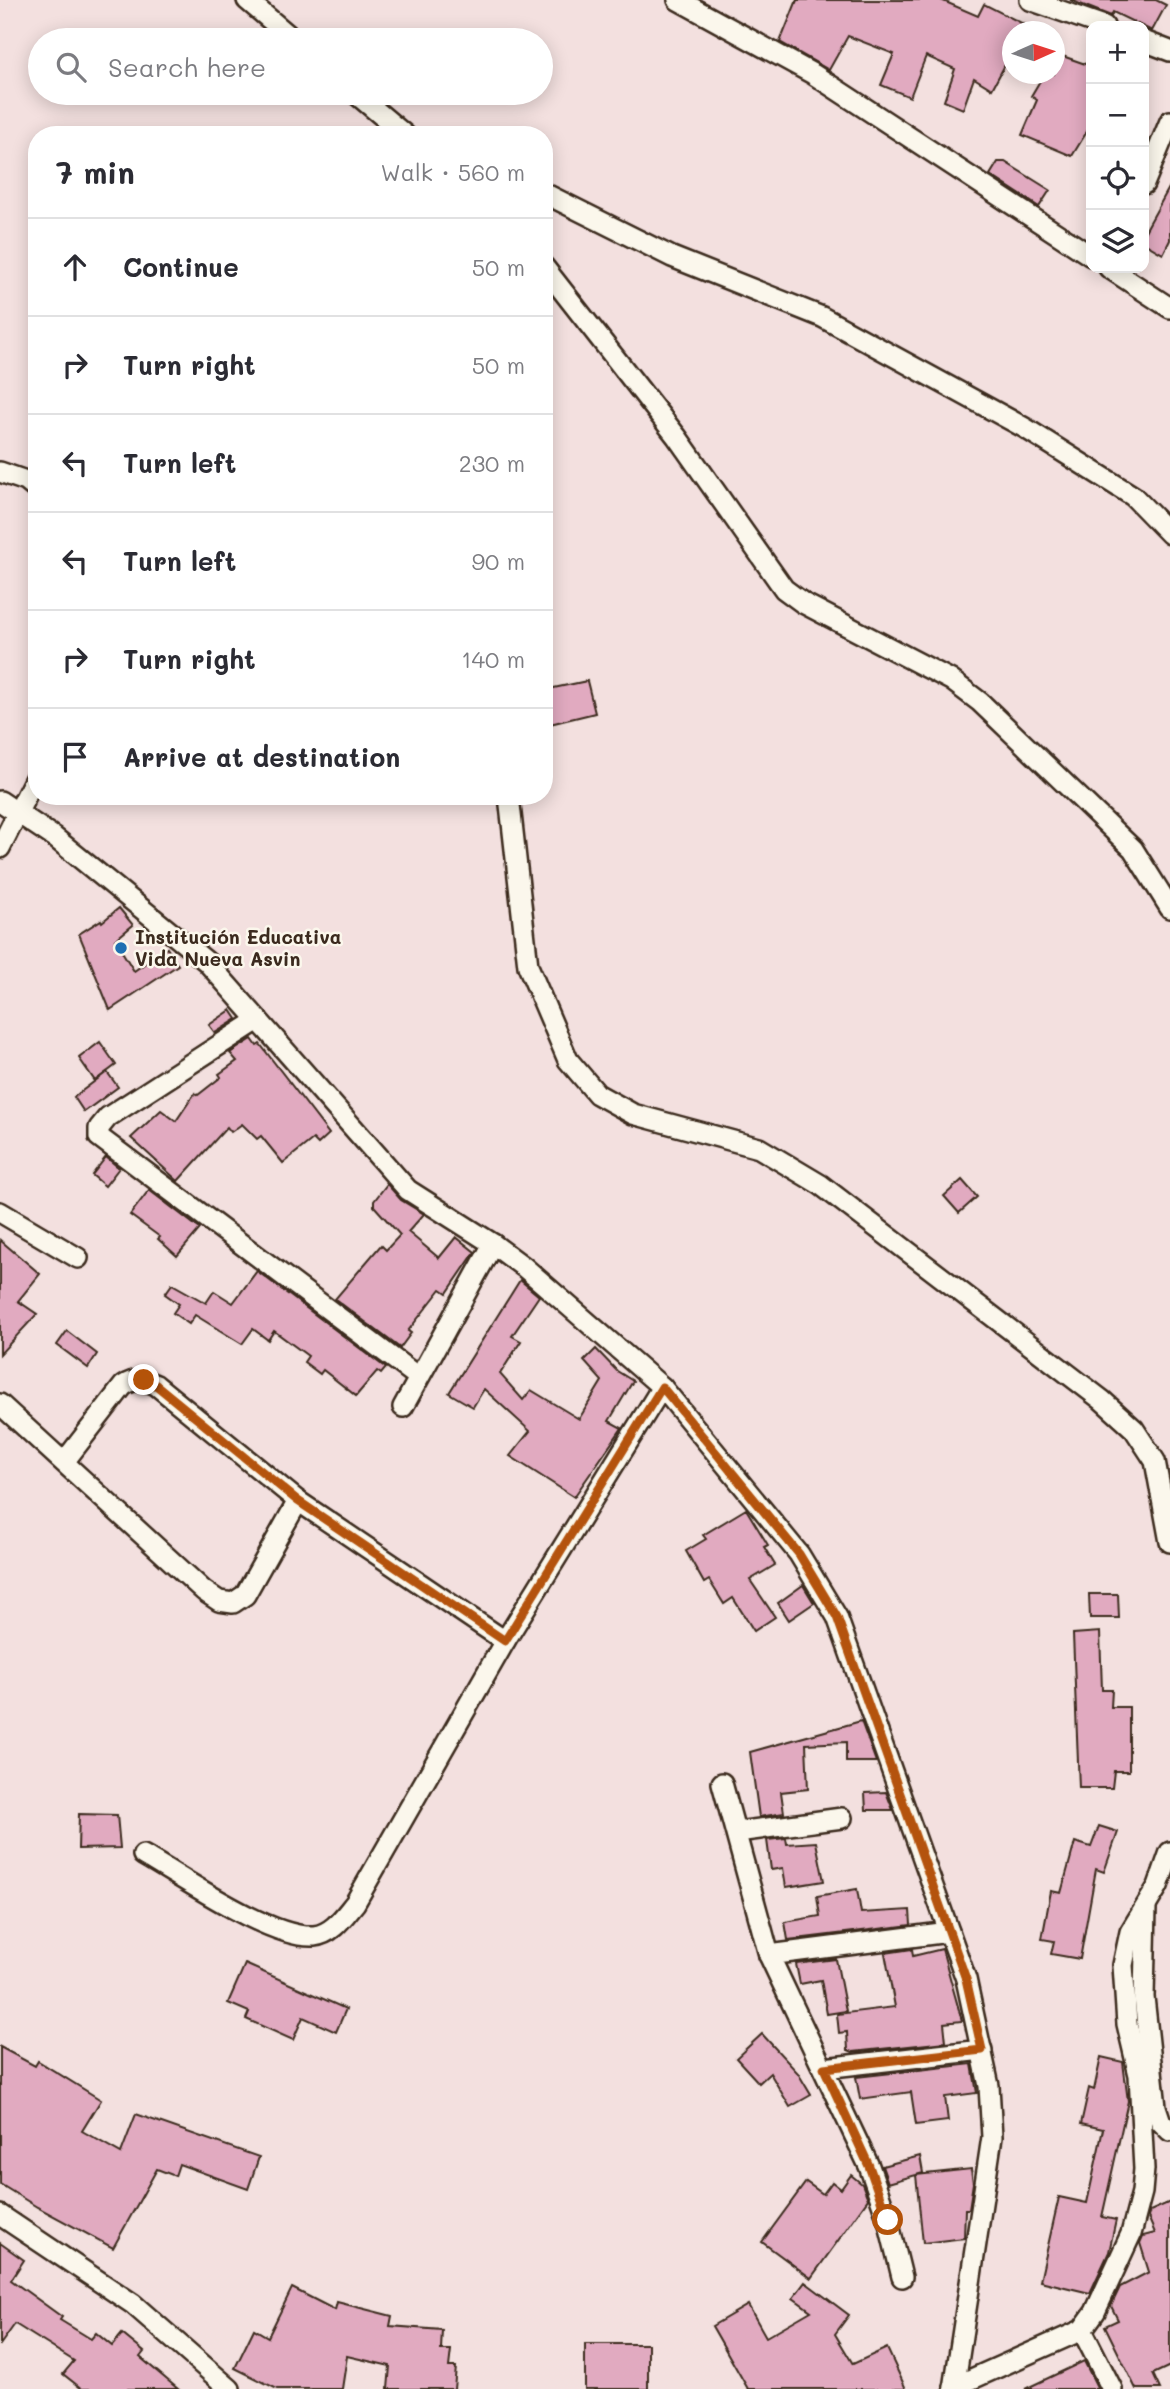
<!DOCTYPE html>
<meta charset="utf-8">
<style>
:root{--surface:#fff;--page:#f2f2f3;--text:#2b2b33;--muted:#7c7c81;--line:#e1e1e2}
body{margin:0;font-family:Mali,sans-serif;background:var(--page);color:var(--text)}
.controls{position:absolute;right:21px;top:21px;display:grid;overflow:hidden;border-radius:14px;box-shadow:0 4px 18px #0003}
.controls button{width:63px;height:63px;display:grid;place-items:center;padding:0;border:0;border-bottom:2px solid var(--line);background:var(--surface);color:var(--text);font:35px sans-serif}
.compass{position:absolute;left:1002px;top:21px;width:63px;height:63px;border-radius:50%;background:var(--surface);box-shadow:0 4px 18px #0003;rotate:87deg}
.stop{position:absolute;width:21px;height:21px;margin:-16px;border:5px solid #b45309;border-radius:50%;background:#fff}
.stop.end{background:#b45309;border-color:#fff;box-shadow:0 2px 7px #0008}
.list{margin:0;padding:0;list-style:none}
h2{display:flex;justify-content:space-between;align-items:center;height:91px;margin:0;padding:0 28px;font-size:30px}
h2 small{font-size:23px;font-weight:400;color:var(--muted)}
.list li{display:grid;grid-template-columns:46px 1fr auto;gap:21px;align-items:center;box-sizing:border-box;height:98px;padding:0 28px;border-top:2px solid var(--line)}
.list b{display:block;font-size:26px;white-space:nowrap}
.list em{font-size:23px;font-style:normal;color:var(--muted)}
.icon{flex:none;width:38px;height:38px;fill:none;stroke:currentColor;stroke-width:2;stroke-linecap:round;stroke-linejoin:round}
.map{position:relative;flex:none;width:1170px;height:2389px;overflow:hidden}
.search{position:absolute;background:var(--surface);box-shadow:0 4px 18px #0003;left:28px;top:28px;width:525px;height:77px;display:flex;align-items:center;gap:18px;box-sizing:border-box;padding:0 24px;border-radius:38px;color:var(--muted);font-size:26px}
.panel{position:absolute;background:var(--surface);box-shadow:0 4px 18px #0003;left:28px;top:126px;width:525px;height:679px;border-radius:28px}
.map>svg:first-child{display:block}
</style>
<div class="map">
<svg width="1170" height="2389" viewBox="0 0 1170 2389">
<rect width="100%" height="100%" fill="#f3e0df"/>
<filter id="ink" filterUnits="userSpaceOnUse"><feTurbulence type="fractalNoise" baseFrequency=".0143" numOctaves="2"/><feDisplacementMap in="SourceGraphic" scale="14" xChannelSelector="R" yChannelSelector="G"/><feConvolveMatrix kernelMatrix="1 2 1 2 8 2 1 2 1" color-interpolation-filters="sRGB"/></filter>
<g filter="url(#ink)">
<g fill="#e1aac0" stroke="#3b2a1e" stroke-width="2">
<polygon points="797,0 941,0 978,16 984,4 1039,32 1012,32 1012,52 992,89 974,78 963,109 944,101 955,69 926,56 910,97 881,85 894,54 848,36 829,70 780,42"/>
<polygon points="1070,0 1156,0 1166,5 1152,31 1113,12 1111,16"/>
<polygon points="1054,53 1091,66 1091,125 1072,156 1022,135 1037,100 1031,96 1044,74 1054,74"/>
<polygon points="998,162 1005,162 1050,190 1039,207 990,175"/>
<polygon points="1170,186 1170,240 1163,254 1144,243 1144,233"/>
<polygon points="587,681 595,713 550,724 544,690"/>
<polygon points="119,908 133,925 115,940 134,971 167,948 178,965 110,1010 79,934 101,920 102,922"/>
<polygon points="231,1010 237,1019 215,1033 209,1025"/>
<polygon points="252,1039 257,1046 260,1044 329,1134 318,1144 313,1139 283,1163 261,1136 257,1139 242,1124 231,1132 227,1127 178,1181 131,1138 161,1110 176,1121 195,1093 198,1095 221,1077 219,1074 237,1061 230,1053"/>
<polygon points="100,1042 116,1065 95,1081 79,1058"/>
<polygon points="107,1072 118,1087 84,1112 74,1097"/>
<polygon points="106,1157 119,1168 105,1186 92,1175"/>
<polygon points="962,1180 977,1197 959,1213 944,1196"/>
<polygon points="387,1184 401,1200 424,1214 408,1232 439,1258 456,1237 475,1252 447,1293 441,1289 408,1331 411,1333 400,1348 335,1299 381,1245 386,1250 400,1235 374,1206 374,1201"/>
<polygon points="149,1190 200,1229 177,1256 158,1239 160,1237 130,1215"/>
<polygon points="0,1240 40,1274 18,1301 37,1314 0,1354"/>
<polygon points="257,1271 386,1368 381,1374 377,1371 356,1396 323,1370 320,1374 304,1362 308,1356 274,1331 268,1340 253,1329 242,1344 195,1315 189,1324 173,1313 179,1304 165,1294 172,1284 206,1303 214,1291 233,1303"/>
<polygon points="520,1280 539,1296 512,1336 521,1341 500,1374 523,1400 531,1390 579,1419 602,1381 584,1361 596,1349 617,1371 633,1381 609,1421 622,1428 574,1497 510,1456 530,1431 484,1389 473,1407 449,1393"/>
<polygon points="67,1331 97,1354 88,1368 57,1345"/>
<polygon points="746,1509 768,1545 764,1547 775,1565 750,1580 775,1617 754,1631 733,1598 724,1604 709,1580 704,1583 686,1551 706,1539 703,1535"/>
<polygon points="803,1585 814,1603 789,1620 778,1603"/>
<polygon points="1089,1594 1118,1594 1119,1618 1090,1618"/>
<polygon points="1100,1632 1102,1690 1112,1690 1111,1707 1129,1707 1129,1771 1114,1771 1112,1788 1079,1788 1073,1634"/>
<polygon points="861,1721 876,1762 846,1762 846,1742 806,1744 808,1789 781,1792 784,1813 759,1817 750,1752"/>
<polygon points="886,1792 893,1810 866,1810 865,1793"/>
<polygon points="79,1814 117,1815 120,1848 78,1849"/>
<polygon points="1099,1826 1118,1832 1104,1872 1096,1869 1080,1959 1051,1954 1054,1941 1042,1939 1051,1891 1061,1893 1075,1842 1091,1847"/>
<polygon points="786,1838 787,1844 816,1842 824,1881 786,1887 783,1868 771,1870 767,1840"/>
<polygon points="857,1889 861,1913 910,1910 911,1925 788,1940 785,1922 820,1916 817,1896"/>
<polygon points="912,1949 913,1956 942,1949 962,2021 944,2023 946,2042 853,2052 848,2050 847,2032 839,2033 837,2014 895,2007 885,1953"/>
<polygon points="836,1959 846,2011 827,2014 821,1980 800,1984 796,1964"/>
<polygon points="245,1964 346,2009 336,2032 303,2017 293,2040 246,2019 249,2012 228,2003"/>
<polygon points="762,2034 798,2073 811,2095 790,2107 770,2073 759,2083 736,2058"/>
<polygon points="0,2047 35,2066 38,2061 101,2100 82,2131 121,2153 136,2114 259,2157 248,2189 179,2164 175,2176 157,2169 113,2248 37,2207 0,2184"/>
<polygon points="1101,2057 1123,2062 1128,2101 1102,2217 1116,2220 1109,2252 1090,2293 1040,2281 1059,2197 1087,2203 1103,2129 1081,2124 1089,2088 1094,2090"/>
<polygon points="972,2064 977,2093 945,2097 948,2121 916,2125 911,2092 860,2099 856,2077"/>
<polygon points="920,2156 923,2173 916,2175 971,2169 973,2183 969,2209 965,2209 964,2238 923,2243 916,2175 888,2183 882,2166"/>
<polygon points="851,2175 862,2184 868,2199 811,2278 762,2242 806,2182 823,2194 832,2182 841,2189"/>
<polygon points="1170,2202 1170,2366 1153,2374 1160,2389 1136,2389 1105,2326 1118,2320 1111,2306 1120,2287 1149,2272 1140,2243 1143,2236 1155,2233 1148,2217 1150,2211"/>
<polygon points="0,2243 24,2260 11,2280 62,2317 60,2320 91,2339 96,2333 112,2346 122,2334 144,2352 140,2357 178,2389 82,2389 63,2374 74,2361 15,2324 0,2345"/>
<polygon points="805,2282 849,2315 835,2334 853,2364 887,2348 906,2389 748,2389 712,2326 748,2305 766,2337 811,2311 793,2298"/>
<polygon points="292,2288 335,2310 337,2302 392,2316 390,2326 442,2330 441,2350 451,2350 449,2367 456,2367 454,2389 388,2389 390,2366 347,2356 342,2389 277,2389 235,2368 254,2329 268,2337"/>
<rect x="585" y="2344" width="63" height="45"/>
<polygon points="1084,2361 1098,2389 1025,2389"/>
</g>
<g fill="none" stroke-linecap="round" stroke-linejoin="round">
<defs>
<g id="minor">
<polyline points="247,0 294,40"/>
<polyline points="678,0 813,74 1091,256"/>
<polyline points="1030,0 1104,26"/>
<polyline points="1144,41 1170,51"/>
<polyline points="355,93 405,135"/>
<polyline points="1144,184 1170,121"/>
<polyline points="544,193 672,257 822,317 1025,428 1133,496 1170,534"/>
<polyline points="544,267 677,437 784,589 803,603 951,680 980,702 1133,849 1170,908"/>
<polyline points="1109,268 1170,308"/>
<polyline points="0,472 26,481 37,490"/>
<polyline points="509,796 528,966 568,1060 597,1094 633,1114 759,1148 821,1185 1102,1400 1134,1429 1155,1461 1170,1542"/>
<polyline points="0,801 54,837 207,962 408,1190 493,1244 524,1267 662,1387 799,1554 837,1617 966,1979 989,2086 992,2137 954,2389"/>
<polyline points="0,848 37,774"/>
<polyline points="258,1020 108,1117 99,1128 99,1137 418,1377"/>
<polyline points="0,1212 78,1258"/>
<polyline points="0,1404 204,1591 219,1601 233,1603 245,1595 298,1501"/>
<polyline points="403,1407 493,1244"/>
<path d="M 64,1462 L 123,1386 C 135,1378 143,1379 156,1385 L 298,1501 L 505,1641"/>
<polyline points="722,1783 769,1955 869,2166 888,2220 902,2277"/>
<polyline points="737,1832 842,1818"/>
<path d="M 143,1855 C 182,1877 270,1939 314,1936 C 333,1934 344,1916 355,1903 L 505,1641 L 662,1387"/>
<polyline points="1146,1907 1144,1997 1156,2107 1161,2122 1170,2131"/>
<polyline points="769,1955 949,1932"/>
<polyline points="824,2068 982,2050"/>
<polyline points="0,2215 133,2304 230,2389"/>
<polyline points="1082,2330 1112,2389"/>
<polyline points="954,2387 1082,2330 1095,2312 1131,2234 1142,2192 1144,2169 1139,2075 1127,2024 1123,1965 1130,1932 1158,1886 1170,1852"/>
</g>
</defs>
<use href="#minor" stroke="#3b2a1e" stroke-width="24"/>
<use href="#minor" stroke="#fbf7ec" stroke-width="19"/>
</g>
</g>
<g fill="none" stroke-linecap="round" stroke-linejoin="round" filter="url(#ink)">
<polyline stroke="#b45309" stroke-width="9" points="144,1380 156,1385 298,1501 505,1641 662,1387 799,1554 837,1617 966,1979 982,2050 824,2068 869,2166 888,2220"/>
</g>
<circle fill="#1f6fb2" stroke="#fbf7ec" stroke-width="2.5" cx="121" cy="948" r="7"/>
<g text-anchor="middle" stroke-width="5" stroke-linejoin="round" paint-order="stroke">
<g font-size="19" font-weight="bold" fill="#3b2a1e" stroke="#fbf7ec" text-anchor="start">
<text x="135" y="944">Institución Educativa<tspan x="135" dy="22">Vida Nueva Asvin</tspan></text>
</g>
</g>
</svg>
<div class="controls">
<button>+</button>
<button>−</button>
<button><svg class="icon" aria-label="locate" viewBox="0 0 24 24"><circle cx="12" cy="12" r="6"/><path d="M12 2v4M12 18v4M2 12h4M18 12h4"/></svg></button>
<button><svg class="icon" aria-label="layers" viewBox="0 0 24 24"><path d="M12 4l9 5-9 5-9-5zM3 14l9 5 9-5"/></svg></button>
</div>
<svg class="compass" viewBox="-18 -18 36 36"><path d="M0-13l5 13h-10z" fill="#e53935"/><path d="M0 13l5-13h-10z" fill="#7c7c81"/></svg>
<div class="stop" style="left:888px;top:2220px"></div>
<div class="stop end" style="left:144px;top:1380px"></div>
<div class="search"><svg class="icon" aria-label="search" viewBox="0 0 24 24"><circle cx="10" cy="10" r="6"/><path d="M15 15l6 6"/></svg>Search here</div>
<section class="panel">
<h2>7 min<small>Walk · 560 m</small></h2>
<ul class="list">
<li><svg class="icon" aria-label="ahead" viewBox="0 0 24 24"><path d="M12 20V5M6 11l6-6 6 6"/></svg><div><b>Continue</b></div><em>50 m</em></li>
<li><svg class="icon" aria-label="right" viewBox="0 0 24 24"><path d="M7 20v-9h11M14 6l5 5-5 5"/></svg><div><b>Turn right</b></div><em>50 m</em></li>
<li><svg class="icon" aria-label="left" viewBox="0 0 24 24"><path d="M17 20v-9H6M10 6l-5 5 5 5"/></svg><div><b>Turn left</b></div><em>230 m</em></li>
<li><svg class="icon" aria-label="left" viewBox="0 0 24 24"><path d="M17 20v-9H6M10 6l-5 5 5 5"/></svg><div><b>Turn left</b></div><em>90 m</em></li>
<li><svg class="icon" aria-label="right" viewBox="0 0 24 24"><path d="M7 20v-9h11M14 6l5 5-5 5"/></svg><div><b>Turn right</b></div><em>140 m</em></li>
<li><svg class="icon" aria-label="arrive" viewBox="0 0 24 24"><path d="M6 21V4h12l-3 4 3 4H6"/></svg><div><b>Arrive at destination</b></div></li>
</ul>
</section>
</div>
